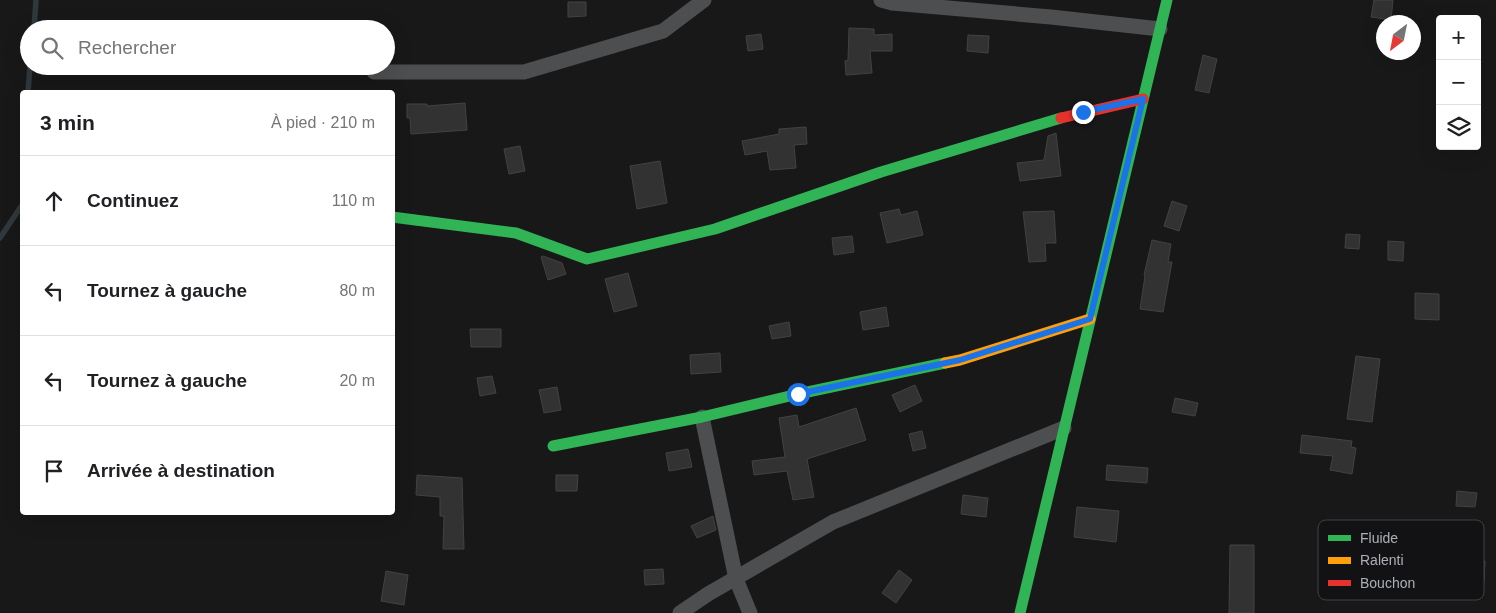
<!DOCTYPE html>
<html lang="fr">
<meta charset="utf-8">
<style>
:root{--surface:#fff;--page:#f2f2f2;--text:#202124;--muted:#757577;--line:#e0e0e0}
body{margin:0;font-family:Arial,sans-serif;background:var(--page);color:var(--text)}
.controls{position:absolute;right:15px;top:15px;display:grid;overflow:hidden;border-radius:5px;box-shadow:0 5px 20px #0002}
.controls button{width:45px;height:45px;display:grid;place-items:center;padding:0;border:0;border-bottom:1px solid var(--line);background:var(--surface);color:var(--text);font:25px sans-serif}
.compass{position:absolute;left:1376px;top:15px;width:45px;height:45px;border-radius:50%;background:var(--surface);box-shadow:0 5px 20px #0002;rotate:212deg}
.stop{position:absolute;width:15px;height:15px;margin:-11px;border:4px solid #1a73e8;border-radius:50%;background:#fff}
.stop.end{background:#1a73e8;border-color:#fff;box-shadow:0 1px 5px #0008}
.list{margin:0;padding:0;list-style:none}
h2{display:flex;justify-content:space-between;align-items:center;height:65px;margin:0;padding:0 20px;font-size:21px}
h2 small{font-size:16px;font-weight:400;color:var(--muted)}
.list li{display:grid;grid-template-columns:32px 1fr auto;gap:15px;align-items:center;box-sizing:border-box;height:90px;padding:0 20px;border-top:1px solid var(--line)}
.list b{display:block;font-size:19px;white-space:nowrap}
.list em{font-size:16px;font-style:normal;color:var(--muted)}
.icon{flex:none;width:28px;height:28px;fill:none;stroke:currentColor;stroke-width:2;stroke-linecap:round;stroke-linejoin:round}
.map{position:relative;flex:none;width:1496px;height:613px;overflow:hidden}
.search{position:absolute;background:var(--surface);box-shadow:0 5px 20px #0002;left:20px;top:20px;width:375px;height:55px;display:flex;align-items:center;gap:12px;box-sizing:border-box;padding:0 18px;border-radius:28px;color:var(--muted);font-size:19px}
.panel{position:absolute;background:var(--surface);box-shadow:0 5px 20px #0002;left:20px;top:90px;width:375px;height:425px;border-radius:5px}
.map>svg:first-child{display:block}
</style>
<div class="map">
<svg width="1496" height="613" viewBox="0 0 1496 613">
<rect width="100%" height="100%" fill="#181818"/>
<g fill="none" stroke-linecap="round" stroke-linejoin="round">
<g stroke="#2f383c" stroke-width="5.5">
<polyline points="34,29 36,0"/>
<polyline points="28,92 30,66"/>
<polyline points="0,238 22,205"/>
</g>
</g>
<g fill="#323233" stroke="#414244">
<polygon points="1374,0 1393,0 1391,20 1371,17"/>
<polygon points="568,2 586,2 586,16 568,17"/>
<polygon points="849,28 874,29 874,35 892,34 892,51 870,51 872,73 846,75 845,61 848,60"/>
<polygon points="761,34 763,49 748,51 746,36"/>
<polygon points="968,35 989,36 988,53 967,51"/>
<polygon points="1203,55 1217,59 1209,93 1195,90"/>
<polygon points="465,103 467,130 411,134 410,118 407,118 407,104 427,104 427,106"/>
<polygon points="806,127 807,144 794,145 796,168 770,170 767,151 745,155 742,141 779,134 779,129"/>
<polygon points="1056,133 1061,176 1020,181 1017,163 1044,160 1048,136"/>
<polygon points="520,146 525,171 509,174 504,149"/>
<polygon points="660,161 667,203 637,209 630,166"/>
<polygon points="1172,201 1187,206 1179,231 1164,226"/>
<polygon points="899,209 901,215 917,211 923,235 887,243 880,213"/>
<polygon points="1054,211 1056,243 1045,243 1046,261 1029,262 1023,212"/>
<polygon points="1346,234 1360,235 1359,249 1345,248"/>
<polygon points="852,236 854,252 834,255 832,238"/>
<polygon points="1152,240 1171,244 1168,262 1172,262 1163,312 1140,309 1145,276 1144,275"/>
<polygon points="1388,241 1404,242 1403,261 1388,260"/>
<polygon points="543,256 562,263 566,274 548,280 541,257"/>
<polygon points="628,273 637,306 614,312 605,279"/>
<polygon points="1415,293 1439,294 1439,320 1415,319"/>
<polygon points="886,307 889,326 863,330 860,312"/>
<polygon points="789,322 791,336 772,339 769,326"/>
<polygon points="470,329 501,329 501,347 471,347"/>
<polygon points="720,353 721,372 691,374 690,355"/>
<polygon points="1356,356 1380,359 1372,422 1347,419"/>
<polygon points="492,376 496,393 480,396 477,378"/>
<polygon points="915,385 922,401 900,412 892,395"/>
<polygon points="557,387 561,410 544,413 539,390"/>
<polygon points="1175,398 1198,403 1195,416 1172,412"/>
<polygon points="856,408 866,440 807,459 814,497 793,500 787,471 754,475 752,461 785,457 779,418 797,415 799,427"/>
<polygon points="922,431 926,448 913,451 909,434"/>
<polygon points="1302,435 1352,441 1351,447 1356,448 1352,474 1330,470 1333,456 1300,453"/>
<polygon points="688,449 692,467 669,471 666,453"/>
<polygon points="1107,465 1148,468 1147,483 1106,480"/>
<polygon points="417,475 462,478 464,549 443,549 444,516 440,516 440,497 416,495"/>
<polygon points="556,475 578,475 577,491 556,491"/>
<polygon points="1457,491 1477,493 1475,507 1456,506"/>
<polygon points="963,495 988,498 986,517 961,514"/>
<polygon points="1077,507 1119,511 1116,542 1074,537"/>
<polygon points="713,516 716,530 697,538 691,526"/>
<polygon points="1230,545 1254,545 1254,613 1229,613"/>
<polygon points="1471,561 1485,561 1484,582 1470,599"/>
<polygon points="663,569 664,584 645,585 644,570"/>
<polygon points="899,570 912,580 896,603 882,593"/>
<polygon points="386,571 408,575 404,605 381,601"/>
</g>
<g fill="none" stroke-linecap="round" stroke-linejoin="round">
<g stroke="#4d4e50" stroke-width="15">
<polyline points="881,0 892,3 1051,17 1160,29"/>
<polyline points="374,72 524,72 663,31 704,0"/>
<polyline points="702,417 736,579 750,613"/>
<polyline points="680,613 708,594 833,522 1064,428"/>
</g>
<g stroke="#30b455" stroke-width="11">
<polyline points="392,217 516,233 587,259 715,229 881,172 1061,118"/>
<polyline points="553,446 702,417 798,394 945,363"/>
<polyline points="1020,613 1167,0"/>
</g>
<polyline stroke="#ff9f0a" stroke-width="11" points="945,363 960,360 1090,319"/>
<polyline stroke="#e5322d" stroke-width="11" points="1061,118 1143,99"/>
</g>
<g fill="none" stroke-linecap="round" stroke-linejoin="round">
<polyline stroke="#1a73e8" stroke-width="6" points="798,394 960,360 1090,319 1143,99 1083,112"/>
</g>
<rect x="1318" y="520" width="166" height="80" rx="8" fill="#121214" stroke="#404145" stroke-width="1"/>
<rect x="1328" y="535" width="23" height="6" fill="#30b455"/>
<rect x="1328" y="557" width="23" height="7" fill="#ff9f0a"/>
<rect x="1328" y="580" width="23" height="6" fill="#e5322d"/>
<g font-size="14" fill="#abb0b7">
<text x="1360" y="543">Fluide</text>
<text x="1360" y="565">Ralenti</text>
<text x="1360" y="588">Bouchon</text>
</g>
</svg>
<div class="controls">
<button>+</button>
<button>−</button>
<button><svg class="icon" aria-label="layers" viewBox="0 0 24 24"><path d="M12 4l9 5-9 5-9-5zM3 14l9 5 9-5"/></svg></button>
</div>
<svg class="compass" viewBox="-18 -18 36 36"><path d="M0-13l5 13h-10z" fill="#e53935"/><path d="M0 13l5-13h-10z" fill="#757577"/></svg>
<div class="stop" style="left:798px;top:394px"></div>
<div class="stop end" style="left:1083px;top:112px"></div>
<div class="search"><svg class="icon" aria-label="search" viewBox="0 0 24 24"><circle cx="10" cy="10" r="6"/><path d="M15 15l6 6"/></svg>Rechercher</div>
<section class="panel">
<h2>3 min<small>À pied · 210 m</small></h2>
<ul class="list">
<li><svg class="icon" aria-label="ahead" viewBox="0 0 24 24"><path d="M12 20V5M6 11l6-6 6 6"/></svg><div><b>Continuez</b></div><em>110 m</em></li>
<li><svg class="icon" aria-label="left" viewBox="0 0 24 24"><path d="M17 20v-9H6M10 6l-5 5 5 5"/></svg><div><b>Tournez à gauche</b></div><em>80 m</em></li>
<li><svg class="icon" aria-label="left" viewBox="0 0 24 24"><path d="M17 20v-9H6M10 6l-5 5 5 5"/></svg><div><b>Tournez à gauche</b></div><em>20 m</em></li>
<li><svg class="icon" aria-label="arrive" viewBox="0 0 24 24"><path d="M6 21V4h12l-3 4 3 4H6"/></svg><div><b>Arrivée à destination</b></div></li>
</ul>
</section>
</div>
